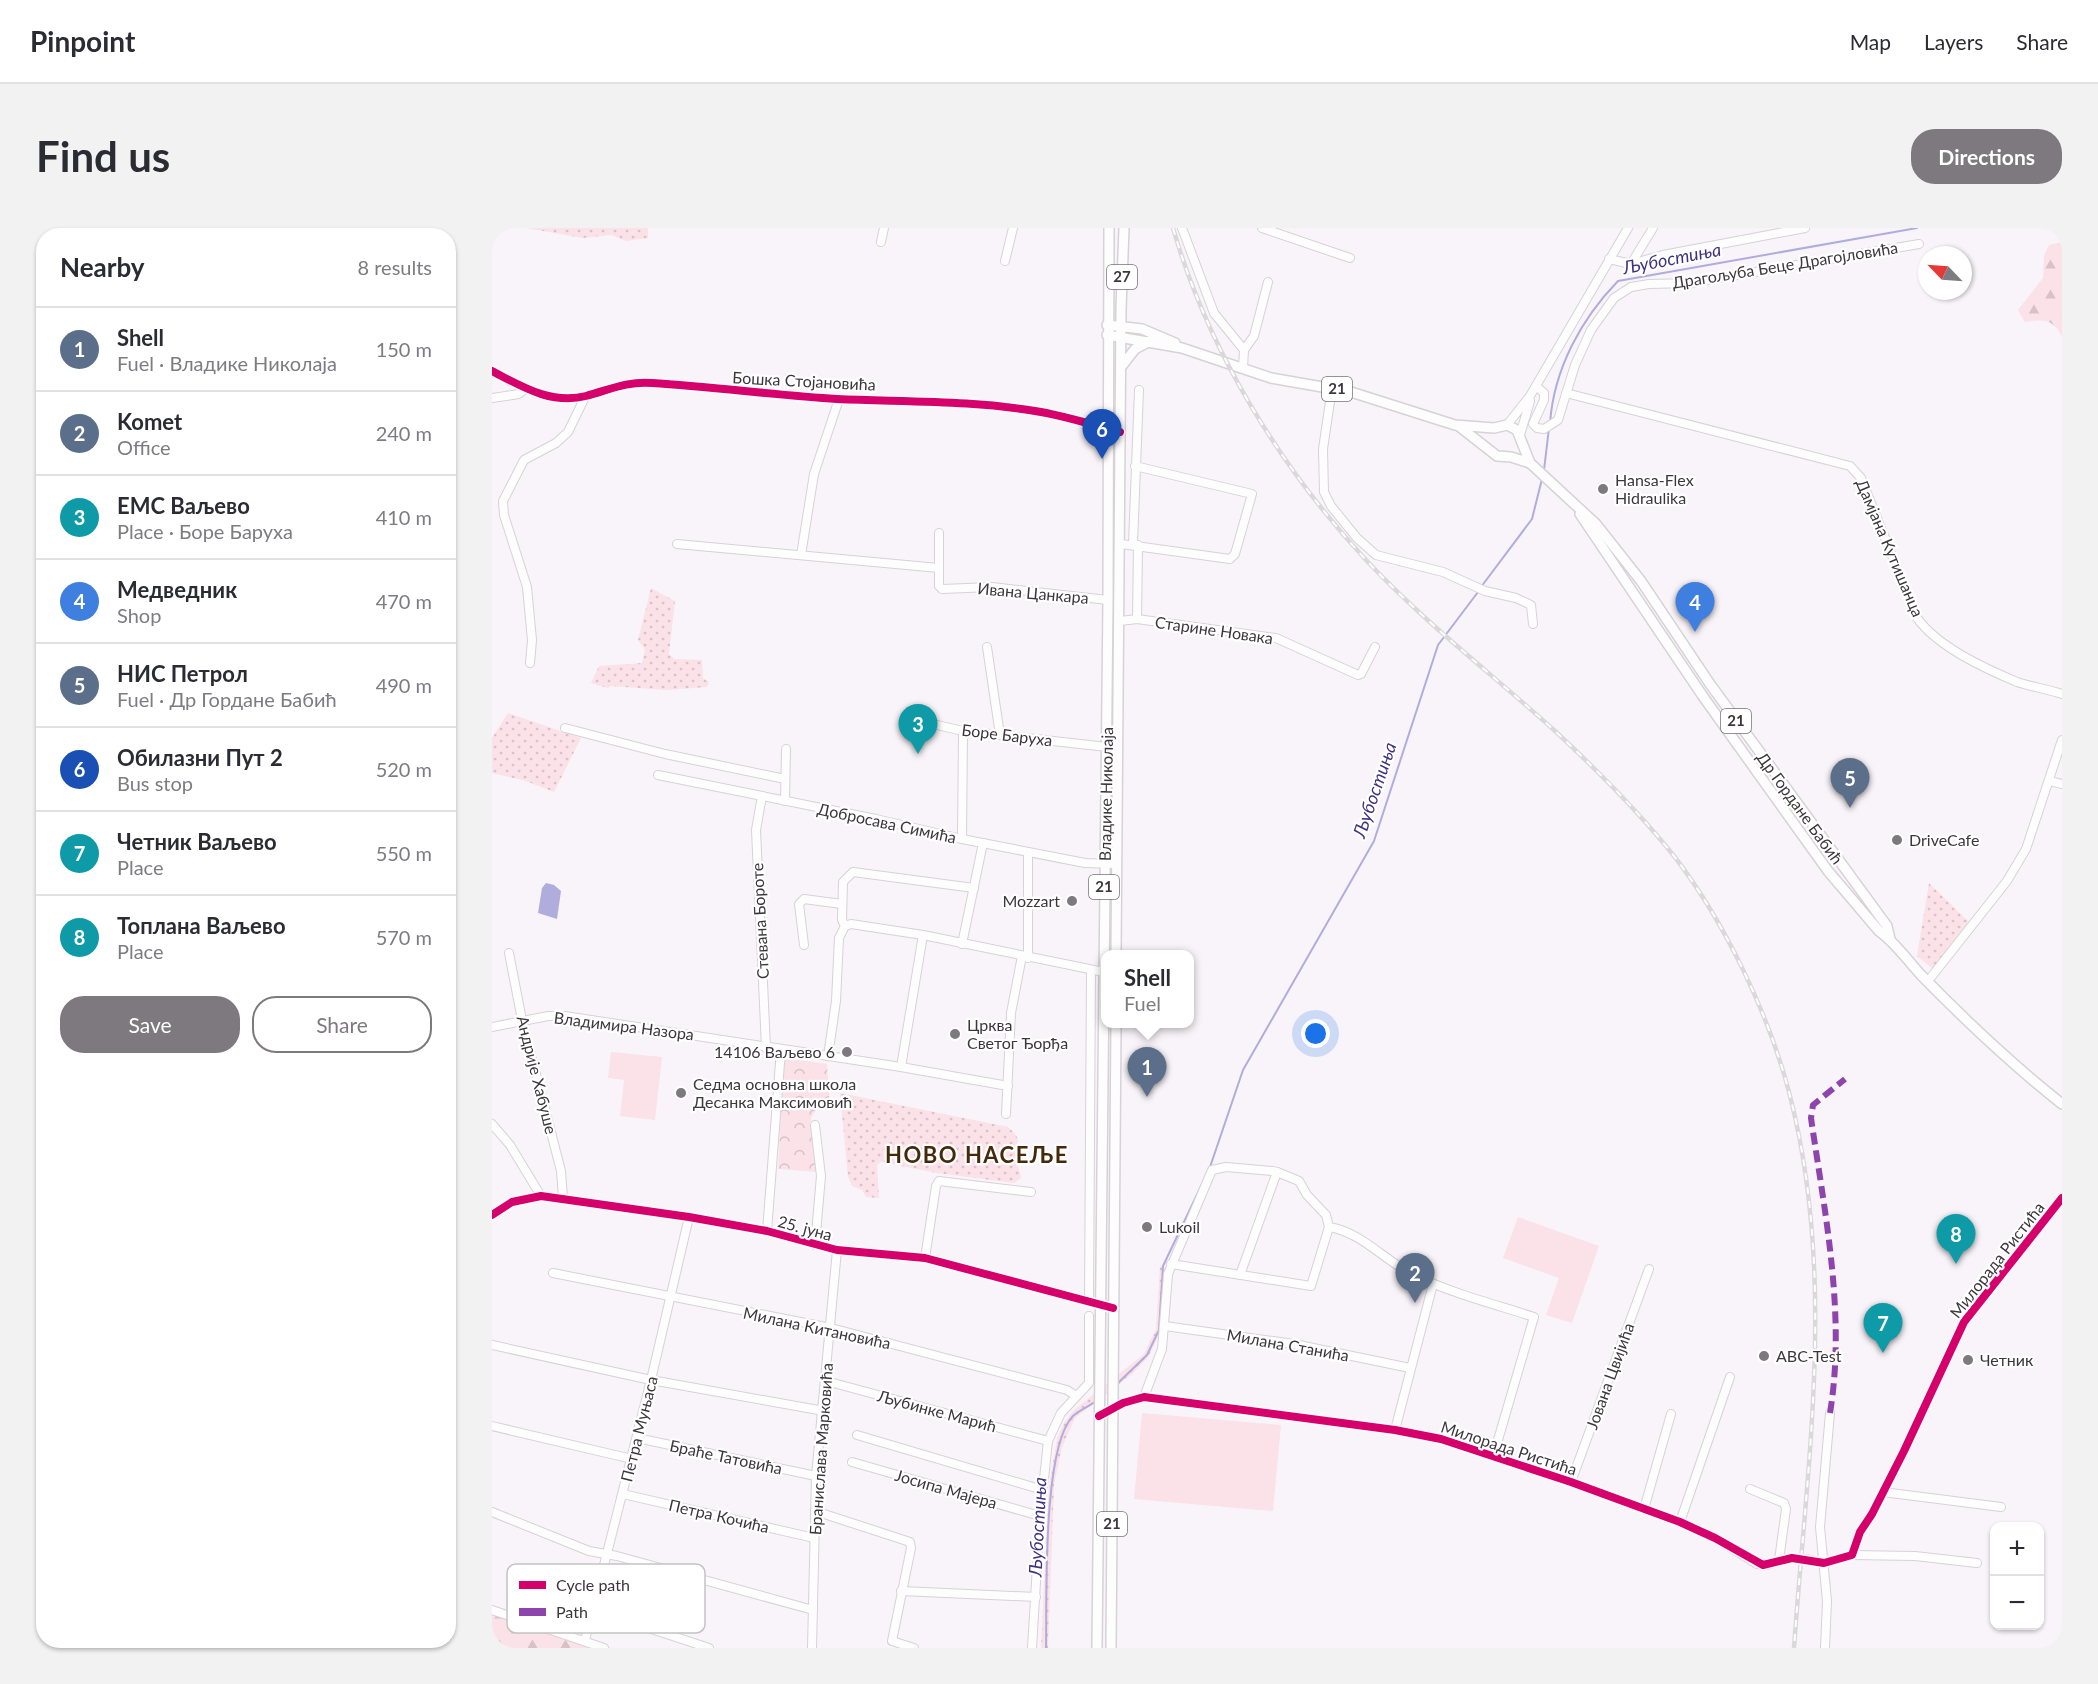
<!DOCTYPE html>
<meta charset="utf-8">
<style>
:root{--surface:#fff;--page:#f2f2f3;--text:#2b2b33;--muted:#7c7c81;--line:#e1e1e2;--accent:#7e797e}
body{margin:0;font-family:Lato,sans-serif;background:var(--page);color:var(--text)}
.controls{position:absolute;right:18px;bottom:18px;display:grid;overflow:hidden;border-radius:12px;box-shadow:0 2px 4px #0004}
.controls button{width:54px;height:54px;display:grid;place-items:center;padding:0;border:0;border-bottom:2px solid var(--line);background:var(--surface);color:var(--text);font:30px sans-serif}
.compass{position:absolute;left:1426px;top:18px;width:54px;height:54px;border-radius:50%;background:var(--surface);box-shadow:0 2px 4px #0004;rotate:295deg}
.you{position:absolute;left:824px;top:806px;width:21px;height:21px;margin:-15px;border:4px solid #fff;border-radius:50%;background:#1a73e8;box-shadow:0 0 0 9px #1a73e833}
.badge{display:grid;place-items:center;width:39px;height:39px;border-radius:50%;background:var(--accent);color:#fff;font-size:20px;font-weight:700}
.pin{position:absolute;translate:-50% -50px;filter:drop-shadow(0 2px 3px #0008)}
.pin::after{content:'';position:absolute;top:32px;width:21px;height:18px;background:inherit;clip-path:polygon(0 0,100% 0,50% 100%)}
.popup{position:absolute;left:609px;top:722px;width:93px;height:78px;box-sizing:border-box;display:grid;place-content:center;border-radius:12px;background:var(--surface);filter:drop-shadow(0 2px 4px #0005);font-size:20px;white-space:nowrap;color:var(--muted)}
.popup b{font-size:22px;color:var(--text)}
.popup::after{content:'';position:absolute;left:50%;top:100%;margin-left:-12px;border:12px solid transparent;border-top-color:var(--surface)}
.list{margin:0;padding:0;list-style:none}
h2{display:flex;justify-content:space-between;align-items:center;height:78px;margin:0;padding:0 24px;font-size:26px}
h2 small{font-size:20px;font-weight:400;color:var(--muted)}
.list li{display:grid;grid-template-columns:39px 1fr auto;gap:18px;align-items:center;box-sizing:border-box;height:84px;padding:0 24px;border-top:2px solid var(--line)}
.list b{display:block;font-size:22px;white-space:nowrap}
.list p{margin:0;font-size:20px;white-space:nowrap;color:var(--muted)}
.list em{font-size:20px;font-style:normal;color:var(--muted)}
.actions{display:flex;gap:12px;padding:18px 24px}
.actions a{flex:1;padding:14px 0;border:2px solid var(--accent);border-radius:24px;text-align:center;font-size:21px;color:var(--accent)}
.actions .main{background:var(--accent);color:#fff}
.map{position:relative;flex:none;width:1570px;height:1420px;overflow:hidden;border-radius:24px}
header{display:flex;align-items:center;gap:36px;box-sizing:border-box;height:84px;padding:0 30px;background:var(--surface);border-bottom:2px solid var(--line)}
header strong{font-size:28px}
nav{display:flex;gap:33px;margin-inline-start:auto;font-size:21px}
.intro{display:flex;align-items:center;justify-content:space-between;box-sizing:border-box;height:144px;padding:0 36px}
h1{margin:0;font-size:42px}
.button{padding:15px 27px;border-radius:24px;background:var(--accent);color:#fff;font-size:21px;font-weight:700}
main{display:flex;gap:36px;padding:0 36px}
aside{flex:1;background:var(--surface);border-radius:24px;box-shadow:0 2px 4px #0004}
.map>svg:first-child{display:block}
</style>
<header>
<strong>Pinpoint</strong>
<nav><a>Map</a><a>Layers</a><a>Share</a></nav>
</header>
<div class="intro"><h1>Find us</h1><a class="button">Directions</a></div>
<main>
<aside>
<h2>Nearby<small>8 results</small></h2>
<ul class="list">
<li><span class="badge" style="background:#5c6f8a">1</span><div><b>Shell</b><p>Fuel · Владике Николаја</p></div><em>150 m</em></li>
<li><span class="badge" style="background:#5c6f8a">2</span><div><b>Komet</b><p>Office</p></div><em>240 m</em></li>
<li><span class="badge" style="background:#0f9aa8">3</span><div><b>ЕМС Ваљево</b><p>Place · Боре Баруха</p></div><em>410 m</em></li>
<li><span class="badge" style="background:#3f7fe0">4</span><div><b>Медведник</b><p>Shop</p></div><em>470 m</em></li>
<li><span class="badge" style="background:#5c6f8a">5</span><div><b>НИС Петрол</b><p>Fuel · Др Гордане Бабић</p></div><em>490 m</em></li>
<li><span class="badge" style="background:#1a4fb4">6</span><div><b>Обилазни Пут 2</b><p>Bus stop</p></div><em>520 m</em></li>
<li><span class="badge" style="background:#0f9aa8">7</span><div><b>Четник Ваљево</b><p>Place</p></div><em>550 m</em></li>
<li><span class="badge" style="background:#0f9aa8">8</span><div><b>Топлана Ваљево</b><p>Place</p></div><em>570 m</em></li>
</ul>
<div class="actions"><a class="main">Save</a><a>Share</a></div>
</aside>
<div class="map">
<svg width="1570" height="1420" viewBox="0 0 1570 1420">
<defs>
<pattern id="grass-dots" width="8" height="8" patternUnits="userSpaceOnUse" patternTransform="scale(1.5)"><rect width="8" height="8" fill="#fbe1e8"/><path d="M2 2h.1M6 6h.1" fill="none" stroke="#d8c2c8" stroke-width="1.8" stroke-linecap="round"/></pattern>
<pattern id="forest-firs" width="22" height="20" patternUnits="userSpaceOnUse" patternTransform="scale(1.5)"><rect width="22" height="20" fill="#fbe1e8"/><path d="M5 1l3.5 6h-7zM16 11l3.5 6h-7z" fill="#d8c2c8"/></pattern>
<pattern id="park-crowns" width="20" height="18" patternUnits="userSpaceOnUse" patternTransform="scale(1.5)"><rect width="20" height="18" fill="#fbe1e8"/><path d="M2 6a3 3 0 1 1 6 0M12 15a3 3 0 1 1 6 0" fill="none" stroke="#d8c2c8"/></pattern>
</defs>
<rect width="100%" height="100%" fill="#f9f4f9"/>
<g fill="url(#grass-dots)">
<polygon points="34,0 156,0 156,10 134,13 119,7 91,10"/>
<polygon points="159,360 183,373 177,426 182,431 210,432 211,450 217,454 215,459 174,462 119,458 116,460 99,455 107,438 150,435 153,422 146,412"/>
<polygon points="16,485 89,510 62,564 34,553 0,545 0,510"/>
<polygon points="1437,655 1478,695 1441,741 1425,728"/>
<path d="M 348,865 L 516,899 C 534,915 521,913 524,930 C 525,936 528,943 529,950 L 522,955 L 445,945 L 389,934 L 385,937 L 387,970 L 374,969 L 370,962 L 360,958 L 356,949 Z"/>
<polygon points="668,1038 673,1039 669,1102 657,1128 640,1146 583,1190 570,1219 562,1257 556,1420 549,1420 557,1257 565,1211 572,1195 582,1182 652,1126 664,1101"/>
</g>
<g fill="url(#forest-firs)">
<path d="M 1570,14 L 1570,109 C 1562,91 1551,91 1533,94 L 1526,82 L 1551,50 L 1552,28 L 1557,17 Z"/>
<polygon points="0,1387 112,1420 0,1420"/>
</g>
<polygon fill="url(#park-crowns)" points="292,830 335,836 338,880 324,882 319,890 326,944 286,941"/>
<g fill="#fbe1e8">
<polygon points="119,824 170,829 163,892 128,888 132,852 116,850"/>
<polygon points="1026,989 1107,1018 1080,1095 1054,1087 1067,1050 1011,1030"/>
<polygon points="650,1185 789,1197 781,1283 642,1271"/>
</g>
<polygon fill="#b0addc" points="54,655 62,657 69,663 65,691 46,685 50,660"/>
<g fill="none" stroke-linecap="round" stroke-linejoin="round">
<g stroke="#b0addc" stroke-width="2">
<path d="M 1058,195 C 1062,141 1089,91 1126,53 L 1425,0"/>
<polyline points="1052,242 1057,200"/>
<polyline points="989,359 1040,291 1050,251"/>
<polyline points="717,942 751,842 882,613 946,417 986,364"/>
<polyline points="625,1156 655,1127 667,1102 671,1038 712,952"/>
<path d="M 554,1420 C 555,1373 550,1219 581,1188 C 587,1182 598,1178 604,1173"/>
</g>
<defs>
<g id="minor">
<polyline points="690,0 722,85 752,122 751,140"/>
<polyline points="770,0 858,30"/>
<polyline points="389,14 392,0"/>
<polyline points="1117,31 1139,36 1171,27 1313,0"/>
<polyline points="513,33 521,0"/>
<polyline points="1139,36 1161,0"/>
<polyline points="752,122 762,108 776,54"/>
<path d="M 0,143 C 29,158 59,177 94,168 C 117,162 134,153 160,155 C 222,159 283,167 345,171 C 413,174 482,172 549,184 C 576,189 602,197 628,204"/>
<polyline points="1044,158 1052,165 1052,172 1041,196 1045,200 1052,201 1066,192 1083,137 1099,102 1122,70 1139,59 1157,56 1199,55 1427,16"/>
<polyline points="840,160 831,221 832,264 839,278 865,310 884,327 951,344 993,363 1024,370 1039,377 1041,396"/>
<path d="M 1074,165 L 1358,238 L 1369,250 L 1425,390 C 1446,419 1492,440 1525,454 C 1540,459 1555,461 1570,466"/>
<polyline points="0,170 27,166 33,161"/>
<polyline points="1015,197 1038,168 1136,0"/>
<polyline points="1028,207 1038,173"/>
<polyline points="447,305 447,358 450,361 500,359 616,372"/>
<polyline points="185,316 447,340"/>
<polyline points="629,316 738,331 743,326 760,266 643,238"/>
<polyline points="641,316 647,162"/>
<polyline points="309,327 322,246 347,171"/>
<polyline points="645,391 646,317"/>
<polyline points="628,393 645,391 784,410 866,447 869,446 883,419"/>
<polyline points="495,419 508,507"/>
<polyline points="38,435 40,412 35,359 12,287 11,273 32,232 64,215 76,204 93,169"/>
<polyline points="415,490 471,503 615,519"/>
<polyline points="73,500 173,526 293,551"/>
<polyline points="166,547 384,591 470,611 593,635 624,636"/>
<polyline points="1558,553 1570,556"/>
<polyline points="270,568 264,602 274,820"/>
<polyline points="293,573 294,521"/>
<polyline points="470,611 471,503"/>
<polyline points="536,624 536,730"/>
<polyline points="353,698 350,692 351,654 361,644 482,660"/>
<polyline points="470,716 491,615"/>
<polyline points="312,717 307,676 312,671 350,676"/>
<polyline points="17,725 30,792 69,943 71,970"/>
<polyline points="1436,753 1515,653 1534,621 1570,512"/>
<polyline points="0,799 56,788 73,788 409,839 516,858"/>
<polyline points="336,828 344,773 347,710 353,698 359,696 431,707 612,744"/>
<polyline points="409,839 431,707"/>
<polyline points="514,886 519,785 530,728"/>
<polyline points="0,896 18,917 49,968"/>
<path d="M 785,944 L 807,953 L 815,967 L 834,987 L 837,999 C 869,1004 892,1032 920,1046 C 958,1065 1002,1076 1042,1089 L 1001,1229"/>
<polyline points="0,987 20,974 49,968 197,989 275,1003 345,1022 433,1030 621,1080"/>
<polyline points="275,1003 289,822"/>
<polyline points="323,1017 329,948 323,897"/>
<polyline points="433,1030 444,958 447,953 539,964"/>
<polyline points="679,1036 819,1058 837,999"/>
<polyline points="61,1045 339,1100 575,1162 584,1168"/>
<polyline points="597,1074 599,742"/>
<polyline points="673,1098 802,1116 918,1140"/>
<polyline points="0,1117 159,1152 332,1183"/>
<polyline points="334,1153 556,1213"/>
<polyline points="652,1169 670,1121 676,1046 720,942 734,939 781,943 785,944 748,1047"/>
<polyline points="607,1188 631,1175 652,1169 903,1202 949,1211 1079,1254 1188,1294 1223,1310 1265,1336 1275,1337 1300,1330"/>
<polyline points="0,1198 140,1231"/>
<polyline points="903,1202 941,1056"/>
<polyline points="365,1207 551,1262"/>
<polyline points="145,1210 324,1248"/>
<polyline points="360,1234 548,1288"/>
<polyline points="1079,1254 1157,1041"/>
<polyline points="1258,1261 1292,1275 1294,1281 1287,1332"/>
<polyline points="1391,1264 1509,1279"/>
<polyline points="131,1266 322,1310"/>
<polyline points="1152,1281 1179,1186"/>
<polyline points="323,1283 418,1314 419,1320 400,1413 422,1420"/>
<polyline points="0,1284 97,1323 125,1328 321,1382"/>
<polyline points="1188,1294 1238,1149"/>
<polyline points="1360,1327 1423,1328 1485,1335"/>
<polyline points="1313,1331 1332,1335 1360,1327 1368,1304 1380,1286 1412,1223 1472,1094 1570,970"/>
<polyline points="409,1363 544,1369"/>
<polyline points="0,1382 112,1420"/>
<polyline points="102,1382 217,1420"/>
<polyline points="93,1412 159,1152 197,989"/>
<polyline points="320,1420 324,1248 345,1022"/>
<polyline points="540,1420 548,1288 556,1213 569,1185 597,1155 597,1088"/>
<polyline points="1333,1420 1335,1373 1328,1299 1338,1185"/>
<polyline points="1567,1420 1570,1413"/>
</g>
<g id="major">
<polyline points="615,97 650,101 683,115"/>
<polyline points="615,107 690,120 779,150 859,164 963,197 1002,200 1015,197 1025,202 1038,235 1104,296 1149,353 1218,456 1395,698 1398,711"/>
<polyline points="629,139 643,121 658,113"/>
<polyline points="968,199 1005,228 1019,229 1038,235"/>
<path d="M 1088,286 L 1210,467 L 1336,643 L 1387,703 C 1404,715 1415,732 1429,747 C 1472,791 1522,838 1570,876"/>
<polyline points="624,726 629,81 632,0"/>
<polyline points="605,1420 616,372 617,0"/>
<polyline points="619,1420 624,796"/>
</g>
</defs>
<use href="#minor" stroke="#d6d2d6" stroke-width="10"/>
<use href="#major" stroke="#d6d2d6" stroke-width="12"/>
<use href="#minor" stroke="#fefdfe" stroke-width="8"/>
<use href="#major" stroke="#fefdfe" stroke-width="9"/>
<defs>
<path id="rail" d="M 681,0 C 716,122 788,239 874,332 C 932,394 1000,446 1063,503 C 1105,542 1146,583 1182,628 C 1232,693 1276,784 1297,864 C 1345,1048 1315,1233 1302,1420"/>
</defs>
<use href="#rail" stroke="#dad8da" stroke-width="4.5"/>
<use href="#rail" stroke="#fff" stroke-width="2" stroke-dasharray="7" stroke-linecap="butt"/>
<path stroke="#8e44ad" stroke-width="6" stroke-dasharray="12 6" stroke-linecap="butt" d="M 1338,1185 C 1354,1087 1333,987 1319,890 L 1321,877 L 1353,851"/>
<defs>
<g id="cycleway">
<path d="M 0,143 C 29,158 59,177 94,168 C 117,162 134,153 160,155 C 222,159 283,167 345,171 C 413,174 482,172 549,184 C 576,189 602,197 628,204"/>
<polyline points="0,987 20,974 49,968 197,989 275,1003 345,1022 433,1030 621,1080"/>
<polyline points="607,1188 631,1175 652,1169 903,1202 949,1211 1079,1254 1188,1294 1223,1310 1271,1337 1300,1330 1332,1335 1360,1327 1368,1304 1380,1286 1412,1223 1472,1094 1570,970"/>
</g>
</defs>
<use href="#cycleway" stroke="#fff" stroke-width="11"/>
<use href="#cycleway" stroke="#d6006c" stroke-width="8"/>
</g>
<g fill="#7e797e" stroke="#fff" stroke-width="2">
<circle cx="1111" cy="261" r="6"/>
<circle cx="1405" cy="612" r="6"/>
<circle cx="580" cy="673" r="6"/>
<circle cx="463" cy="806" r="6"/>
<circle cx="355" cy="824" r="6"/>
<circle cx="189" cy="865" r="6"/>
<circle cx="655" cy="999" r="6"/>
<circle cx="1272" cy="1128" r="6"/>
<circle cx="1476" cy="1132" r="6"/>
</g>
<g text-anchor="middle" stroke-width="4.5" stroke-linejoin="round" paint-order="stroke">
<g fill="#fff" stroke="#767376" stroke-width="1.5">
<rect x="615" y="37" width="30" height="24" rx="4.5"/>
<rect x="830" y="149" width="30" height="24" rx="4.5"/>
<rect x="1229" y="481" width="30" height="24" rx="4.5"/>
<rect x="597" y="647" width="30" height="24" rx="4.5"/>
<rect x="605" y="1284" width="30" height="24" rx="4.5"/>
</g>
<g font-size="15" font-weight="bold" fill="#3b373b">
<text x="630" y="54">27</text>
<text x="845" y="166">21</text>
<text x="1244" y="498">21</text>
<text x="612" y="664">21</text>
<text x="620" y="1301">21</text>
</g>
<g font-size="16" fill="#3b373b" stroke="#fff">
<text transform="translate(1293 37) rotate(-9)" y="6">Драгољуба Беце Драгојловића</text>
<text transform="translate(312 153) rotate(3)" y="6">Бошка Стојановића</text>
<text transform="translate(1398 320) rotate(67)" y="6">Дамјана Кутишанца</text>
<text transform="translate(541 365) rotate(5)" y="6">Ивана Цанкара</text>
<text transform="translate(722 402) rotate(8)" y="6">Старине Новака</text>
<text transform="translate(515 507) rotate(7)" y="6">Боре Баруха</text>
<text transform="translate(614 566) rotate(-89)" y="6">Владике Николаја</text>
<text transform="translate(1308 580) rotate(54)" y="6">Др Гордане Бабић</text>
<text transform="translate(395 595) rotate(12)" y="6">Добросава Симића</text>
<text transform="translate(268 693) rotate(-93)" y="6">Стевана Бороте</text>
<text transform="translate(132 798) rotate(7)" y="6">Владимира Назора</text>
<text transform="translate(45 847) rotate(76)" y="6">Андрије Хабуше</text>
<text transform="translate(313 1000) rotate(15)" y="6">25. јуна</text>
<text transform="translate(1505 1032) rotate(-52)" y="6">Милорада Ристића</text>
<text transform="translate(325 1100) rotate(12)" y="6">Милана Китановића</text>
<text transform="translate(796 1117) rotate(10)" y="6">Милана Станића</text>
<text transform="translate(1118 1148) rotate(-70)" y="6">Јована Цвијића</text>
<text transform="translate(445 1183) rotate(15)" y="6">Љубинке Марић</text>
<text transform="translate(147 1201) rotate(-76)" y="6">Петра Муњаса</text>
<text transform="translate(1017 1220) rotate(18)" y="6">Милорада Ристића</text>
<text transform="translate(329 1221) rotate(-86)" y="6">Бранислава Марковића</text>
<text transform="translate(234 1229) rotate(12)" y="6">Браће Татовића</text>
<text transform="translate(454 1261) rotate(16)" y="6">Јосипа Мајера</text>
<text transform="translate(227 1288) rotate(13)" y="6">Петра Кочића</text>
</g>
<g font-size="16" fill="#3b373b" stroke="#fff" text-anchor="start">
<text x="1123" y="258">Hansa-Flex<tspan x="1123" dy="18">Hidraulika</tspan></text>
<text x="1417" y="618">DriveCafe</text>
<text x="568" y="679" text-anchor="end">Mozzart</text>
<text x="475" y="803">Црква<tspan x="475" dy="18">Светог Ђорђа</tspan></text>
<text x="343" y="830" text-anchor="end">14106 Ваљево 6</text>
<text x="201" y="862">Седма основна школа<tspan x="201" dy="18">Десанка Максимовић</tspan></text>
<text x="667" y="1005">Lukoil</text>
<text x="1284" y="1134">ABC-Test</text>
<text x="1488" y="1138">Четник</text>
</g>
<g font-size="18" font-style="italic" fill="#3d3280" stroke="#fff">
<text transform="translate(1180 31) rotate(-11)" y="6">Љубостиња</text>
<text transform="translate(883 562) rotate(-71)" y="6">Љубостиња</text>
<text transform="translate(546 1299) rotate(-87)" y="6">Љубостиња</text>
</g>
<g font-size="22" font-weight="bold" letter-spacing="1.5" fill="#45290a" stroke="#fff">
<text x="485" y="935">НОВО НАСЕЉЕ</text>
</g>
</g>
<rect x="15" y="1336" width="198" height="69" rx="9" fill="#fff" stroke="#c4c3c4" stroke-width="1.5"/>
<rect x="27" y="1353" width="27" height="8" fill="#d6006c"/>
<rect x="27" y="1380" width="27" height="8" fill="#8e44ad"/>
<g font-size="16" fill="#3b373b">
<text x="64" y="1363">Cycle path</text>
<text x="64" y="1390">Path</text>
</g>
</svg>
<div class="controls">
<button>+</button>
<button>−</button>
</div>
<svg class="compass" viewBox="-18 -18 36 36"><path d="M0-13l5 13h-10z" fill="#e53935"/><path d="M0 13l5-13h-10z" fill="#7c7c81"/></svg>
<div class="you"></div>
<div class="pin badge" style="left:655px;top:869px;background:#5c6f8a">1</div>
<div class="popup"><b>Shell</b>Fuel</div>
<div class="pin badge" style="left:923px;top:1075px;background:#5c6f8a">2</div>
<div class="pin badge" style="left:426px;top:526px;background:#0f9aa8">3</div>
<div class="pin badge" style="left:1203px;top:404px;background:#3f7fe0">4</div>
<div class="pin badge" style="left:1358px;top:580px;background:#5c6f8a">5</div>
<div class="pin badge" style="left:610px;top:231px;background:#1a4fb4">6</div>
<div class="pin badge" style="left:1391px;top:1125px;background:#0f9aa8">7</div>
<div class="pin badge" style="left:1464px;top:1036px;background:#0f9aa8">8</div>
</div>
</main>
